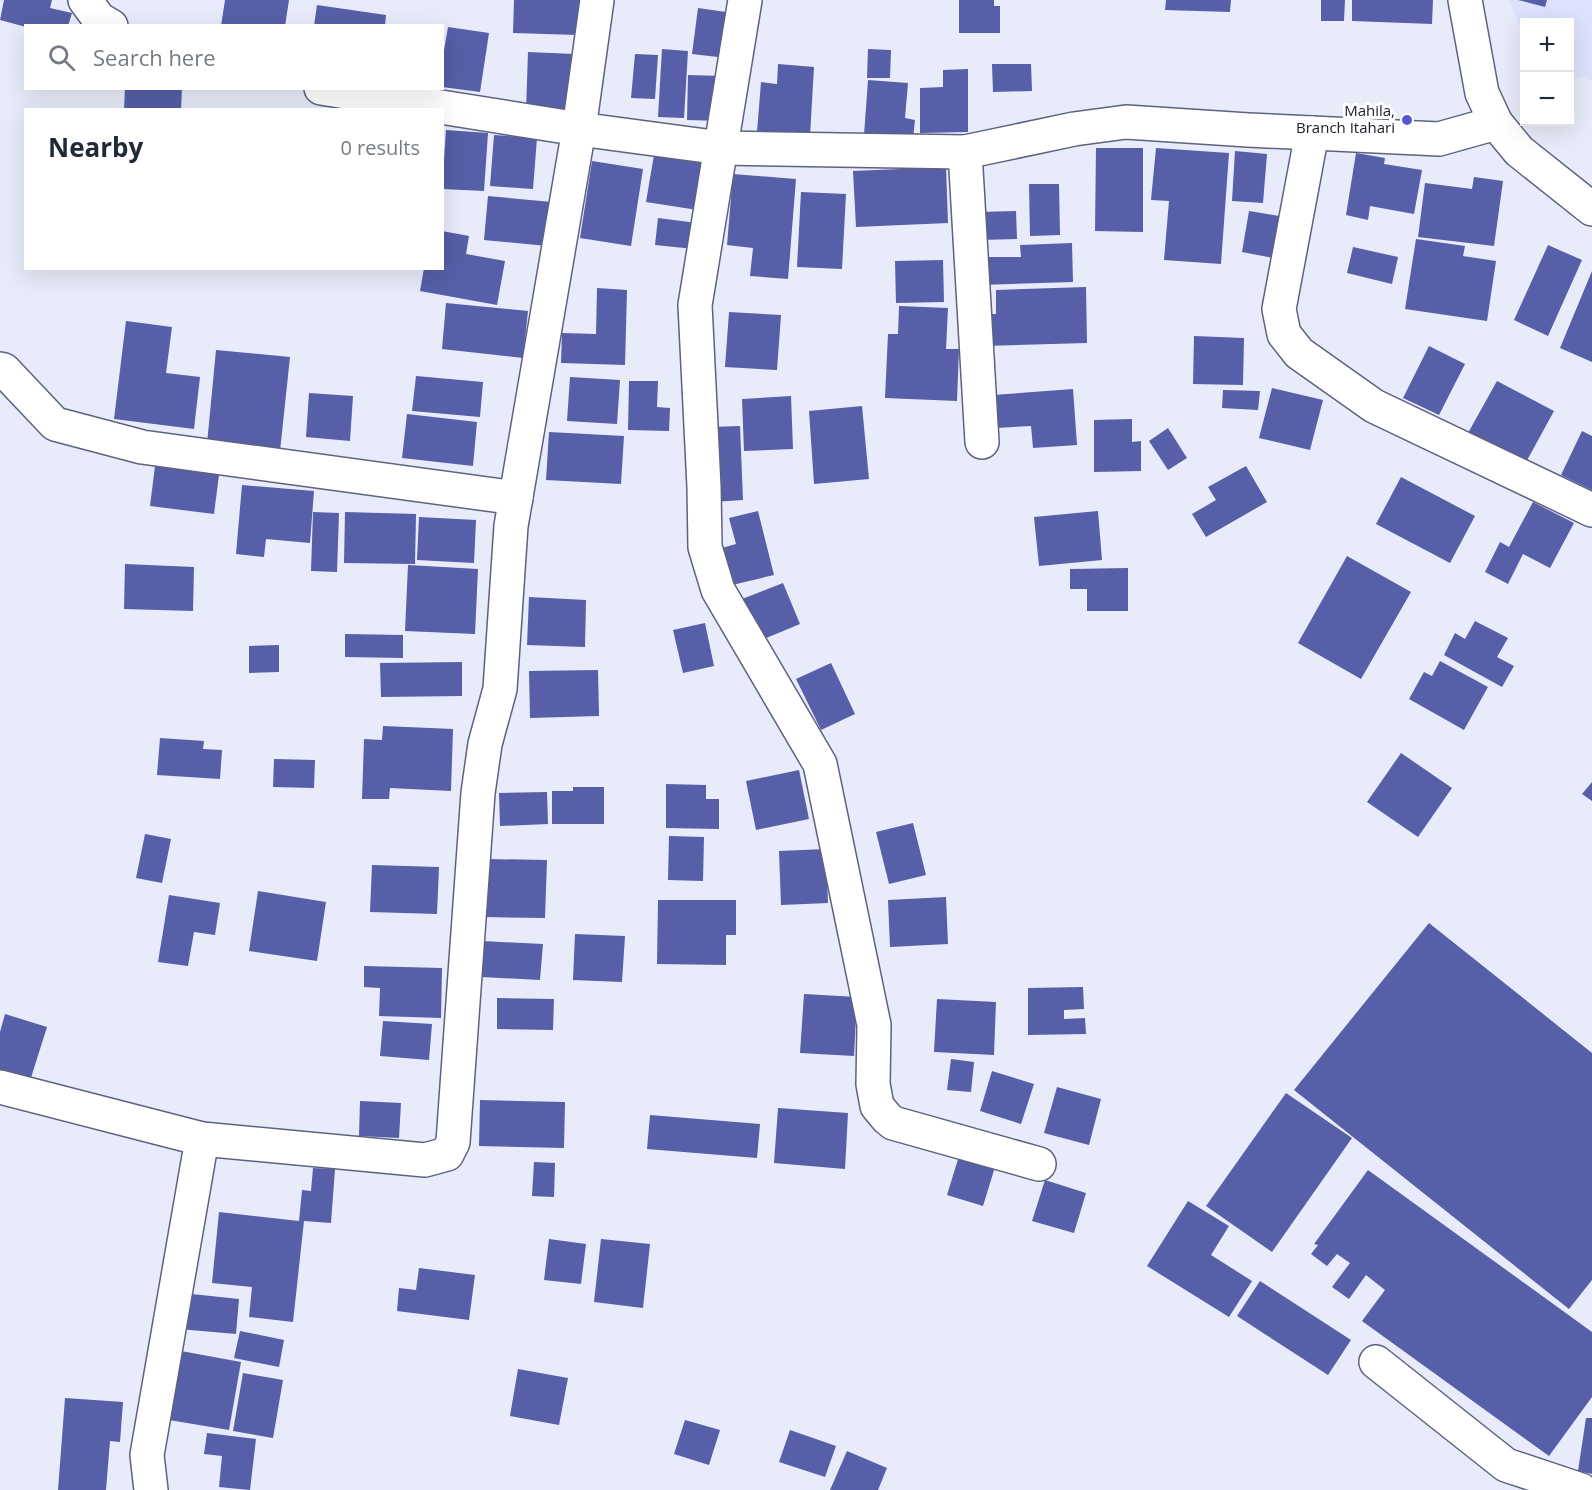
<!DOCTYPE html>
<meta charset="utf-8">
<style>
:root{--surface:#fff;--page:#f2f2f3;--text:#1f2937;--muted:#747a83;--line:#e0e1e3}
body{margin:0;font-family:"Open Sans",sans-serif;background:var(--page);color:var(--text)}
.controls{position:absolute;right:18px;top:18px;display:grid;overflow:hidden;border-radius:0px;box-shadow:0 6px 24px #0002}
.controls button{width:54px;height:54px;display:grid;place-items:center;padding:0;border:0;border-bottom:2px solid var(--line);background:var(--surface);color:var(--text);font:30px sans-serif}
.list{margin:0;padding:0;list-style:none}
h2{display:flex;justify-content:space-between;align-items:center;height:78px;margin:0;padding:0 24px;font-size:26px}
h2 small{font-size:20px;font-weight:400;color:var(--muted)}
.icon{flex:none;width:33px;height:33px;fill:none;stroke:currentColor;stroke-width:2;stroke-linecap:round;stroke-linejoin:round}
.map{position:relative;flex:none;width:1592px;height:1490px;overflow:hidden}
.search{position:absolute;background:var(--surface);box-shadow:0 6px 24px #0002;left:24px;top:24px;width:420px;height:66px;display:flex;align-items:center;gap:15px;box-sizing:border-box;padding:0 21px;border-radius:0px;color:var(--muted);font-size:22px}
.panel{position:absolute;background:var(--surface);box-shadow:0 6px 24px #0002;left:24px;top:108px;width:420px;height:162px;border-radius:0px}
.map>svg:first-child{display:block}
</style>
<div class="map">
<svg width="1592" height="1490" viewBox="0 0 1592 1490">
<rect width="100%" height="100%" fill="#e8ebf9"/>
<polygon fill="#dde3fc" points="1509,0 1592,0 1592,82 1583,77 1570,80 1570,22 1524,22 1524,36"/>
<g fill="#565fa7">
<polygon points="4,0 52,0 50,8 72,13 68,26 26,26 26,27 0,20"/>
<polygon points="225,0 289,0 285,26 221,26"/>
<polygon points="514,0 579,0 578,35 513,33"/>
<polygon points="959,0 994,0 994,6 1000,6 1000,33 959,33"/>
<polygon points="1166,0 1231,0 1230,12 1165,10"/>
<polygon points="1321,0 1345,0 1344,21 1321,21"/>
<polygon points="1352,0 1433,0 1432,24 1352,21"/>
<polygon points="1518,0 1547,0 1545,7"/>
<polygon points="317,5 386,15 385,26 314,26"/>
<polygon points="698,8 733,13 727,58 692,54"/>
<polygon points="448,27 489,33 480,92 442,87 442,62"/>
<polygon points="662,49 688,51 684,118 658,117"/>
<polygon points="868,49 891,50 890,78 867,78"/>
<polygon points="528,52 574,54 572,112 526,111"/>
<polygon points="635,54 658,55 655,99 631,98"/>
<polygon points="778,64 814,67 810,136 757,132 761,82 777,84"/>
<polygon points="992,64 1031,64 1032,91 993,92"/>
<polygon points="968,69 968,132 920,133 920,88 943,87 943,70"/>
<polygon points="688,75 722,76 721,121 687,120"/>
<polygon points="868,80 908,83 905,118 915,120 913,139 864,135"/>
<polygon points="125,88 182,88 181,110 124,110"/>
<polygon points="446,130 488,133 484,191 442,189"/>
<polygon points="494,135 537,138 533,189 490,186"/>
<polygon points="1096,148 1143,148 1143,232 1095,231"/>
<polygon points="1156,148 1229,153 1221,264 1164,260 1169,201 1151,200"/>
<polygon points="1235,151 1267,154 1263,203 1232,201"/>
<polygon points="1356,153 1385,158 1384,164 1422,170 1414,214 1370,206 1368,220 1346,215"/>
<polygon points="654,155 711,163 704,211 646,202"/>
<polygon points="592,161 643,169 631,246 580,238"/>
<polygon points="946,167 948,223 856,227 853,171"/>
<polygon points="733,174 796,179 788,279 750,276 753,248 727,245"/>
<polygon points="1474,177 1503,181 1494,246 1418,237 1425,183 1472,189"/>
<polygon points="1029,184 1059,184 1060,235 1030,236"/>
<polygon points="801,192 846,194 842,269 797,267"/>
<polygon points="488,196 552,202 547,246 484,240"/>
<polygon points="1016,211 1017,239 980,240 979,212"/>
<polygon points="1249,211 1286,217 1278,259 1242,252"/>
<polygon points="658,218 697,223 694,249 655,245"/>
<polygon points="442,231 469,236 466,254 505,261 497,305 420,291 424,268 442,268"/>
<polygon points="1416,239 1465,246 1463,256 1496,261 1487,321 1405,309"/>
<polygon points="1072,243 1073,282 981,285 980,257 1021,257 1020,245"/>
<polygon points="1548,245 1582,260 1548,336 1514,320"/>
<polygon points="1353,247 1398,257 1392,284 1347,273"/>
<polygon points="943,260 944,302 896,303 895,261"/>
<polygon points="1592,271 1592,362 1560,348"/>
<polygon points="1086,287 1087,343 985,346 985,314 996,314 996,290"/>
<polygon points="597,288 627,290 625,365 561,363 562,333 596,334"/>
<polygon points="446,303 528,311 523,358 442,349"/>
<polygon points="899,306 948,308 946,349 959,349 957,401 885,398 888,334 898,334"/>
<polygon points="729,312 781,315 777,370 725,367"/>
<polygon points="126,321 172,327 166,373 200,377 194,429 114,419"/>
<polygon points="1194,336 1244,338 1243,385 1193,384"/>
<polygon points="1429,346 1465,364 1439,415 1403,398"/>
<polygon points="216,350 290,357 280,451 207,444"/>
<polygon points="416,376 483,382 480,417 412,411"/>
<polygon points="570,377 620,380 617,424 567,421"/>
<polygon points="629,381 658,381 657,407 670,408 669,431 628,430"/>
<polygon points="1497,381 1554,411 1525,464 1468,433"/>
<polygon points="1272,388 1323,400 1310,450 1259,438"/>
<polygon points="1073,389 1077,445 1033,448 1031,426 996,428 993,395"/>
<polygon points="1223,390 1260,391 1258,410 1222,408"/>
<polygon points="309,393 353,396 350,441 306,437"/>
<polygon points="791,396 793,449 744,451 742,399"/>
<polygon points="862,406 869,479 814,484 809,411"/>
<polygon points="407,414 477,422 473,466 402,458"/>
<polygon points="1132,419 1132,442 1141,441 1141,471 1094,472 1094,420"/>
<polygon points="740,426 743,500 713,502 709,427"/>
<polygon points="1168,428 1187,458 1168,470 1149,441"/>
<polygon points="1582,431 1592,436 1592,490 1561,475"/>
<polygon points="549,432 624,436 621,484 546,480"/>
<polygon points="156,458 220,467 214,514 150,506"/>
<polygon points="1246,466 1267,502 1206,537 1192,514 1216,500 1208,487"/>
<polygon points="1401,477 1475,516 1450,563 1376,524"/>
<polygon points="242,485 314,491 310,543 266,539 264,557 236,554"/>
<polygon points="1533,502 1574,523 1550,568 1523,554 1508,584 1485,572 1500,542 1509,547"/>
<polygon points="758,511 774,575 732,585 722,548 736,544 729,518"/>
<polygon points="1098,511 1102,560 1039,566 1034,517"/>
<polygon points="313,512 339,513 337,572 311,571"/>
<polygon points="345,512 416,514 415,564 344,563"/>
<polygon points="419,517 476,520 474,563 417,560"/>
<polygon points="1347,556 1411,592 1361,679 1298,643"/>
<polygon points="125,564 194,567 193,611 124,609"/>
<polygon points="408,565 478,569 475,634 405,631"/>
<polygon points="1128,568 1128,611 1087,611 1087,589 1070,589 1070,569"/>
<polygon points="783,583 800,624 759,641 742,599"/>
<polygon points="529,597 586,600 585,647 527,645"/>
<polygon points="1475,621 1508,638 1497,657 1514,666 1502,687 1444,655 1455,633 1465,639"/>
<polygon points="705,623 714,666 683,673 673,630"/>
<polygon points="345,634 403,635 403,658 345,657"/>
<polygon points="279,645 279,672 249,673 249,646"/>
<polygon points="1440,661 1488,687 1464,730 1409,699 1424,672 1432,676"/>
<polygon points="462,662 462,696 381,697 380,663"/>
<polygon points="831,663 855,714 821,730 796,679"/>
<polygon points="598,670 599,716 530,718 529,671"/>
<polygon points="383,726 453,729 451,791 390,788 389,799 362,799 364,739 382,740"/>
<polygon points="160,738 204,741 203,749 222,750 220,779 157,775"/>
<polygon points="1401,753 1452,788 1418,837 1367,802"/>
<polygon points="274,759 315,760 314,788 273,787"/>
<polygon points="799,770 809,819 756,830 746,781"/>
<polygon points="1592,782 1592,801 1582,794"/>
<polygon points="666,784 706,785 706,799 719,799 719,829 666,828"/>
<polygon points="573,787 604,787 604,824 552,824 552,791 573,791"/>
<polygon points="547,792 548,824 500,826 499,793"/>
<polygon points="913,823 926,875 889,884 876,832"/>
<polygon points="145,834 171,839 162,883 136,878"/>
<polygon points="669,836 704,837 703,881 668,880"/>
<polygon points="826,849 828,903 781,905 779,851"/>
<polygon points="485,859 547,860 545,918 484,917"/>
<polygon points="372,865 439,867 437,914 370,912"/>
<polygon points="258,891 326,902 317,961 249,951"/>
<polygon points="169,895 220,903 215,935 194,932 188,966 158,962"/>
<polygon points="946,897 948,944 890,947 888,900"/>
<polygon points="658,900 736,900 736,935 726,935 726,965 657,964"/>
<polygon points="1429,923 1592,1053 1592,1280 1569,1309 1294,1090"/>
<polygon points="575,934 625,936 622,982 573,980"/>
<polygon points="482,941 543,944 540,980 481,977"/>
<polygon points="364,966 442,968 441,1018 379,1016 380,988 364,987"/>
<polygon points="1083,987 1084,1009 1064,1010 1064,1019 1085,1018 1086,1034 1028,1035 1028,988"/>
<polygon points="804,994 857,997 854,1056 800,1053"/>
<polygon points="497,998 554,999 553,1030 497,1029"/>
<polygon points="937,999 996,1002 994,1055 934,1052"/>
<polygon points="5,1014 47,1027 29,1084 0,1076 0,1032"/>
<polygon points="383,1021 432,1024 429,1060 380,1056"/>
<polygon points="951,1059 974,1062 971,1092 947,1090"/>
<polygon points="992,1071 1034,1084 1021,1124 980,1111"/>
<polygon points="1057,1087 1101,1099 1089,1145 1044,1133"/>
<polygon points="1286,1093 1352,1138 1272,1252 1206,1206"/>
<polygon points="480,1100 565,1102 564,1148 479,1146"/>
<polygon points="360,1101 401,1103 399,1138 359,1136"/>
<polygon points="778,1108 848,1113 845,1169 774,1163"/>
<polygon points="650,1115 760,1124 757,1158 647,1149"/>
<polygon points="959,1156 995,1167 983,1206 947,1195"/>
<polygon points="534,1162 555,1163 554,1197 532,1196"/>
<polygon points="313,1168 335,1169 331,1223 304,1221 293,1322 249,1317 252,1287 212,1283 219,1212 299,1221 302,1190 311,1191"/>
<polygon points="1368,1170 1592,1332 1592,1397 1549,1456 1362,1321 1385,1290 1366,1275 1349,1299 1332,1287 1350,1263 1337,1254 1327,1266 1311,1254 1318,1245 1314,1244"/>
<polygon points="1045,1180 1086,1193 1074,1233 1032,1221"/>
<polygon points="1188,1201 1229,1226 1211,1255 1252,1281 1229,1317 1147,1266"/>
<polygon points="549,1239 586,1244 581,1284 544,1280"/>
<polygon points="601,1239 650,1244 643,1308 594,1302"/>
<polygon points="419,1268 475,1275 469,1320 397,1311 399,1288 416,1290"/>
<polygon points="1260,1281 1351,1340 1328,1375 1237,1316"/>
<polygon points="182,1293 239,1299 236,1334 179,1329"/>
<polygon points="240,1331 284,1340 279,1367 234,1358"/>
<polygon points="181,1351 241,1362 229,1430 169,1420"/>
<polygon points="518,1369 568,1378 559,1425 510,1416"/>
<polygon points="243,1373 283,1380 273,1438 233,1431"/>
<polygon points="65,1398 123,1402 120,1442 110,1441 106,1490 58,1490"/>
<polygon points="1586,1418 1592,1418 1592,1474 1578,1471"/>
<polygon points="685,1420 720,1430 709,1465 674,1454"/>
<polygon points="790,1430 836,1446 825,1477 779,1462"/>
<polygon points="207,1433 256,1439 250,1490 219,1487 222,1456 204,1454"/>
<polygon points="847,1451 887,1468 878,1490 830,1490"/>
</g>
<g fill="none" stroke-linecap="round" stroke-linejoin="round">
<defs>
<g id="minor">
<polyline points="85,0 99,19 111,26"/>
<polyline points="745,0 695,305 704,487 705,547 718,590 820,764 874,1025 873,1084 877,1106 887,1118 893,1123 1039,1164"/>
<polyline points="1465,0 1482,93 1496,123 1519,151 1592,209"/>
<polyline points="321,88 579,129 721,148 965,152 1074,129 1126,122 1248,130 1439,139 1496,123"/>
<polyline points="1312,133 1279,309 1284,334 1299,353 1374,406 1592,510"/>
<polyline points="965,152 982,442"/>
<polyline points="0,369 4,370 55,424 142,447 516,498"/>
<polyline points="0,1087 202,1139 425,1160 447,1154 453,1142 478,793 485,744 500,689 511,526 579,129 597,0"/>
<polyline points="1376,1362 1506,1465 1581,1490"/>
<polyline points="151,1490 147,1455 202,1139"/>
</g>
</defs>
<use href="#minor" stroke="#5d627f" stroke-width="36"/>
<use href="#minor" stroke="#fff" stroke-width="33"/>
</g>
<circle fill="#5459d0" stroke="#fff" stroke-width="2" cx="1407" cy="120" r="6"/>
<g text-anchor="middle" stroke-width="6" stroke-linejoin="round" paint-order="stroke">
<g font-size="15" fill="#181b27" stroke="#fff" text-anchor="end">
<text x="1395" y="116">Mahila,<tspan x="1395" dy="17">Branch Itahari</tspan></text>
</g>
</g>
</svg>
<div class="controls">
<button>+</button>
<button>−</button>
</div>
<div class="search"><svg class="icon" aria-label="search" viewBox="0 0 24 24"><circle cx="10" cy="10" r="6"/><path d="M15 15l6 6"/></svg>Search here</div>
<section class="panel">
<h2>Nearby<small>0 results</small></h2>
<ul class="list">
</ul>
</section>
</div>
